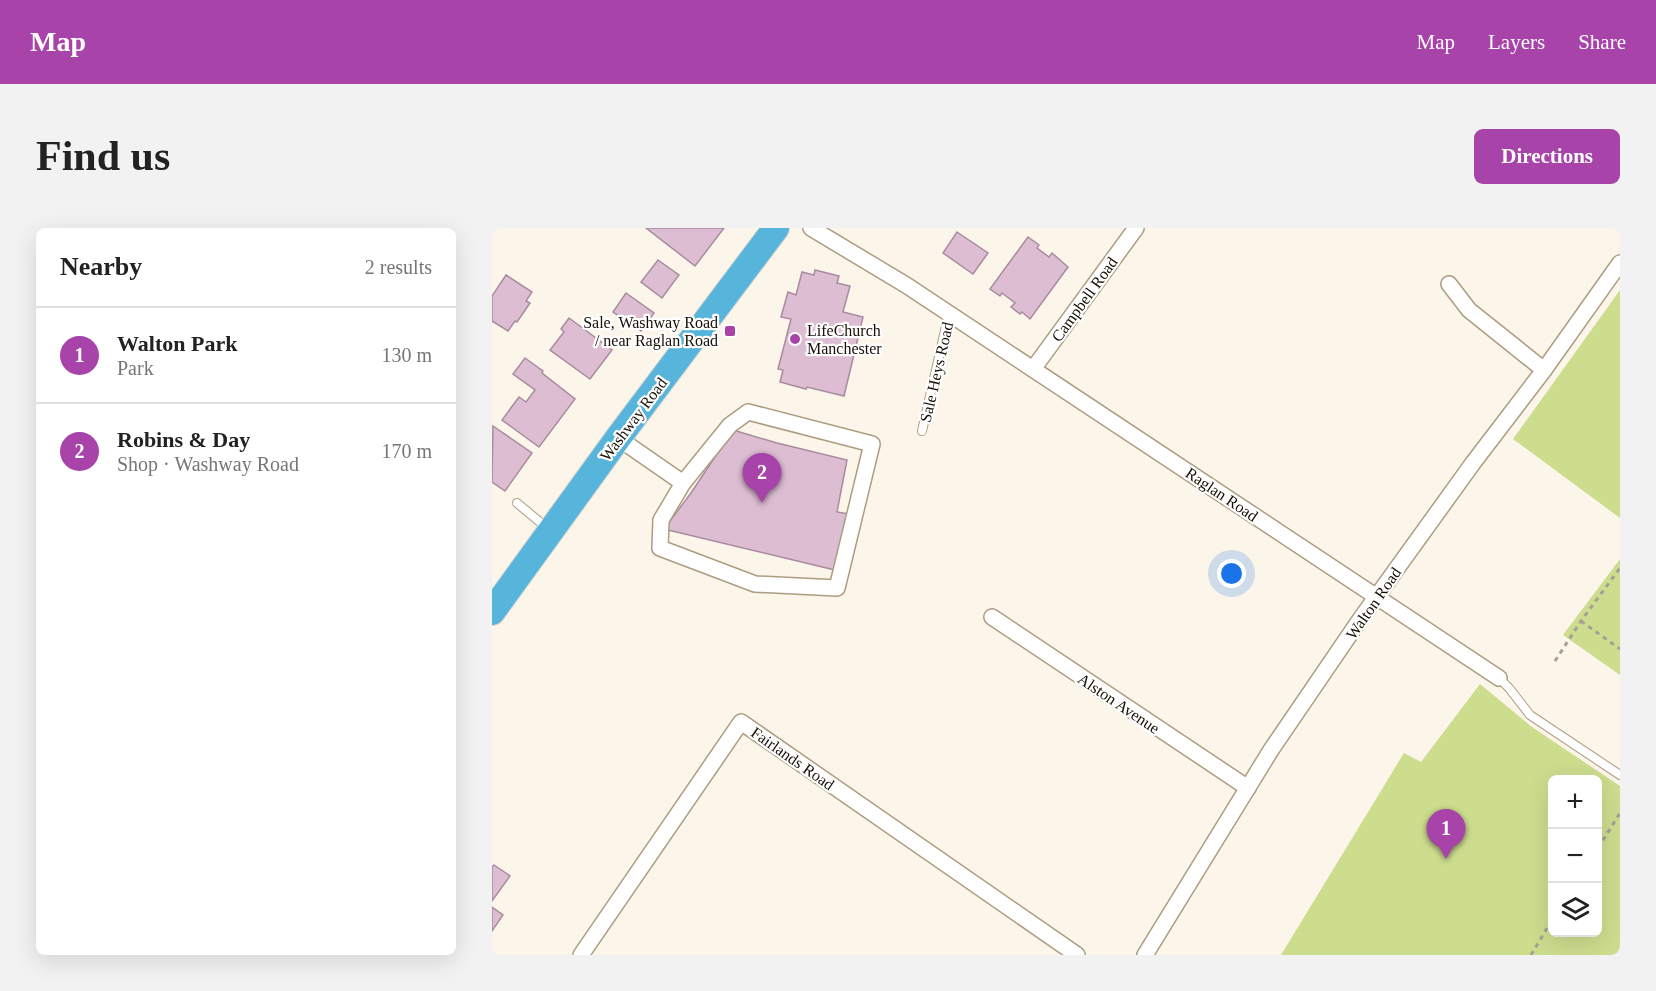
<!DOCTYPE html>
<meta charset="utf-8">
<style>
:root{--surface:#fff;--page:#f2f2f2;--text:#222;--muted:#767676;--line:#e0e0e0;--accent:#a843a9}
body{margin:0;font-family:Georgia,serif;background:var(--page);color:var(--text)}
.controls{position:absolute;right:18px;bottom:18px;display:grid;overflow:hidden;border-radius:9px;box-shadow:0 6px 24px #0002}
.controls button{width:54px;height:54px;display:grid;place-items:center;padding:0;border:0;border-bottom:2px solid var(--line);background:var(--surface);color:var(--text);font:30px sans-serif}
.you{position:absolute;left:740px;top:346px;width:21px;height:21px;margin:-15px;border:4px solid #fff;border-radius:50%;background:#1a73e8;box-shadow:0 0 0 9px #1a73e833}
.badge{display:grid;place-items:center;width:39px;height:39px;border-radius:50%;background:var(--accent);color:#fff;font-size:20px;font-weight:700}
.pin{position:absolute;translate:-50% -50px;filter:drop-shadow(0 2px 3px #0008)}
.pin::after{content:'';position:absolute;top:32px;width:21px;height:18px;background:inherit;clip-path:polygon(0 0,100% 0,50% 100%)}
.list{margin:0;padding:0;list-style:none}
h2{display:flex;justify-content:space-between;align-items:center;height:78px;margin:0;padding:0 24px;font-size:26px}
h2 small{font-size:20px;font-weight:400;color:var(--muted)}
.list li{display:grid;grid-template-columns:39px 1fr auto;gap:18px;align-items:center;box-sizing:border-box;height:96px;padding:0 24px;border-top:2px solid var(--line)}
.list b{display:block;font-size:22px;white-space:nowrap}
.list p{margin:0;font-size:20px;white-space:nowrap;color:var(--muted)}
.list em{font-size:20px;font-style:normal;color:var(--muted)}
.icon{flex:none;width:33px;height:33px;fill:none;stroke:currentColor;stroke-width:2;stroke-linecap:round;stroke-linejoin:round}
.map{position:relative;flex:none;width:1128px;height:727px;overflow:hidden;border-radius:9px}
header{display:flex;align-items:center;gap:36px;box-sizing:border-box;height:84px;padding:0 30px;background:var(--accent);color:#fff}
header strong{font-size:28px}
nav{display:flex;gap:33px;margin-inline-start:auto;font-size:21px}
.intro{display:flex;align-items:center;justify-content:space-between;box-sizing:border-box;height:144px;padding:0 36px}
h1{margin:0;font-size:42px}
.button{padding:15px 27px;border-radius:9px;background:var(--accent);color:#fff;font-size:21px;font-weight:700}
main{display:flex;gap:36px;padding:0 36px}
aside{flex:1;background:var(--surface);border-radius:9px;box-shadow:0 6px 24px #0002}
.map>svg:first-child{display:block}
</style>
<header>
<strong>Map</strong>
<nav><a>Map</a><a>Layers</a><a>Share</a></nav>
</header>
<div class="intro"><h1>Find us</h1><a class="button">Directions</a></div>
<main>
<aside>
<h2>Nearby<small>2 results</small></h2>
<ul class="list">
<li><span class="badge">1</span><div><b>Walton Park</b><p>Park</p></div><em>130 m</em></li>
<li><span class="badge">2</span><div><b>Robins &amp; Day</b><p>Shop · Washway Road</p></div><em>170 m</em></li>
</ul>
</aside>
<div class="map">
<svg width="1128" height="727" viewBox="0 0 1128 727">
<rect width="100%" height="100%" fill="#fcf5e9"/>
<g fill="#cddd8e" fill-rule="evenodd">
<polygon points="1128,62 1128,290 1021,211"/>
<polygon points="1128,331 1128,447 1071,407"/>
<path d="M 988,456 L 1040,499 L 1128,558 L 1128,727 L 789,727 L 912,525 L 929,534 ZM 1060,552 L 1106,552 L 1106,704 L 1060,704 Z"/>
</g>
<g fill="#ddbdd2" stroke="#a98b9f" stroke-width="1.5">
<polygon points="154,0 232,0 203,38"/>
<polygon points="465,4 496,25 481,46 451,25"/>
<polygon points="536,9 547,17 545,20 557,29 560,25 576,39 538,91 530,84 528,86 519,79 523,75 510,65 508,68 498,61"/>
<polygon points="166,32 187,47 170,70 149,54"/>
<polygon points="323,42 347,48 345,55 358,58 351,84 371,89 352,168 315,159 314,161 288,154 291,142 286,141 299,91 289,89 296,64 304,67 310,44 322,47"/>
<polygon points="14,47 40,64 34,73 38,75 25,94 23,93 16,103 0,93 0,68"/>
<polygon points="134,65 162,85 149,103 121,84"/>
<polygon points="77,90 120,122 98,151 58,122 72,104 69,101"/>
<polygon points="33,130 51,143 50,145 83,171 47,219 10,192 27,169 34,174 43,162 21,146"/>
<polygon points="1,198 40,225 13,263 0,254"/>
<polygon points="241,202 285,215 355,232 345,284 358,286 343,342 172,301 199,265"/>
<polygon points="2,637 18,648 0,673 0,639"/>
<polygon points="0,679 11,687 0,703"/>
</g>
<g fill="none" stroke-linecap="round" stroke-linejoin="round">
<defs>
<g id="service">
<polyline points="430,203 457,85"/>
<polyline points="25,275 55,300"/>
<polyline points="1007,450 1017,460 1038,487 1128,547"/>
</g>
<g id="minor">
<polyline points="319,0 414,57 1007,450"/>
<polyline points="957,56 977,82 1052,142"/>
<polyline points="541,141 644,0"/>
<polyline points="126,210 191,255 238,197 256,184 380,216 345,360 263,356 168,320 169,292 191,255"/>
<polyline points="500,389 756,560"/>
<polyline points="89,727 249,494 585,727"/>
<polyline points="653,727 779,522 867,393 981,235 1052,142 1128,35"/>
</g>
<polyline id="trunk" points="0,384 126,210 284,0"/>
</defs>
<use href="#service" stroke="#ad9d80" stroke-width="10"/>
<use href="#minor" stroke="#ad9d80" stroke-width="18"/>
<use href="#trunk" stroke="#d5d4d2" stroke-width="28"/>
<g stroke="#a59f94" stroke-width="3" stroke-dasharray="4.5 4.5" stroke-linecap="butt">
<polyline points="1089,393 1128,421"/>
<polyline points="1063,433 1089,393 1128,340"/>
<polyline points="1106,620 1128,585"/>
<polyline points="1039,727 1060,692"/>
</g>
<use href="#service" stroke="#fff" stroke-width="8"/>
<use href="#minor" stroke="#fff" stroke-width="15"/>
<use href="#trunk" stroke="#57b4da" stroke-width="26"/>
</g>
<g fill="#a843a9" stroke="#fff" stroke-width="2">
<rect x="232" y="97" width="12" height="12" rx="3"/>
<circle cx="303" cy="111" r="6"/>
</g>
<g text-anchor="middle" stroke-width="4.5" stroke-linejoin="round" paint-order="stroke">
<g font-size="16" fill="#151005" stroke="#fff">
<text transform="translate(592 71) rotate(-54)" y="6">Campbell Road</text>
<text transform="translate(444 144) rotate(-77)" y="6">Sale Heys Road</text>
<text transform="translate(141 191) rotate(-53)" y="6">Washway Road</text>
<text transform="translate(730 266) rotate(34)" y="6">Raglan Road</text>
<text transform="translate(881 375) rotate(-55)" y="6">Walton Road</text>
<text transform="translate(627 475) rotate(34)" y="6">Alston Avenue</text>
<text transform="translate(301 530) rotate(35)" y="6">Fairlands Road</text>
</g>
<g font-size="16" fill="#151005" stroke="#fff" text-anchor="end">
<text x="226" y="100">Sale, Washway Road<tspan x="226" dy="18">/ near Raglan Road</tspan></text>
<text x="315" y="108" text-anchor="start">LifeChurch<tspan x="315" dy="18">Manchester</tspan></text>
</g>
</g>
</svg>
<div class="controls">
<button>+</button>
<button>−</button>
<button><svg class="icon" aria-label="layers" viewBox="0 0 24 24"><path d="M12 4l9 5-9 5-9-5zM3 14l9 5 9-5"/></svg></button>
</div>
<div class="you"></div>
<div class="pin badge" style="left:954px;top:631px">1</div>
<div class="pin badge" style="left:270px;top:275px">2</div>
</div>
</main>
